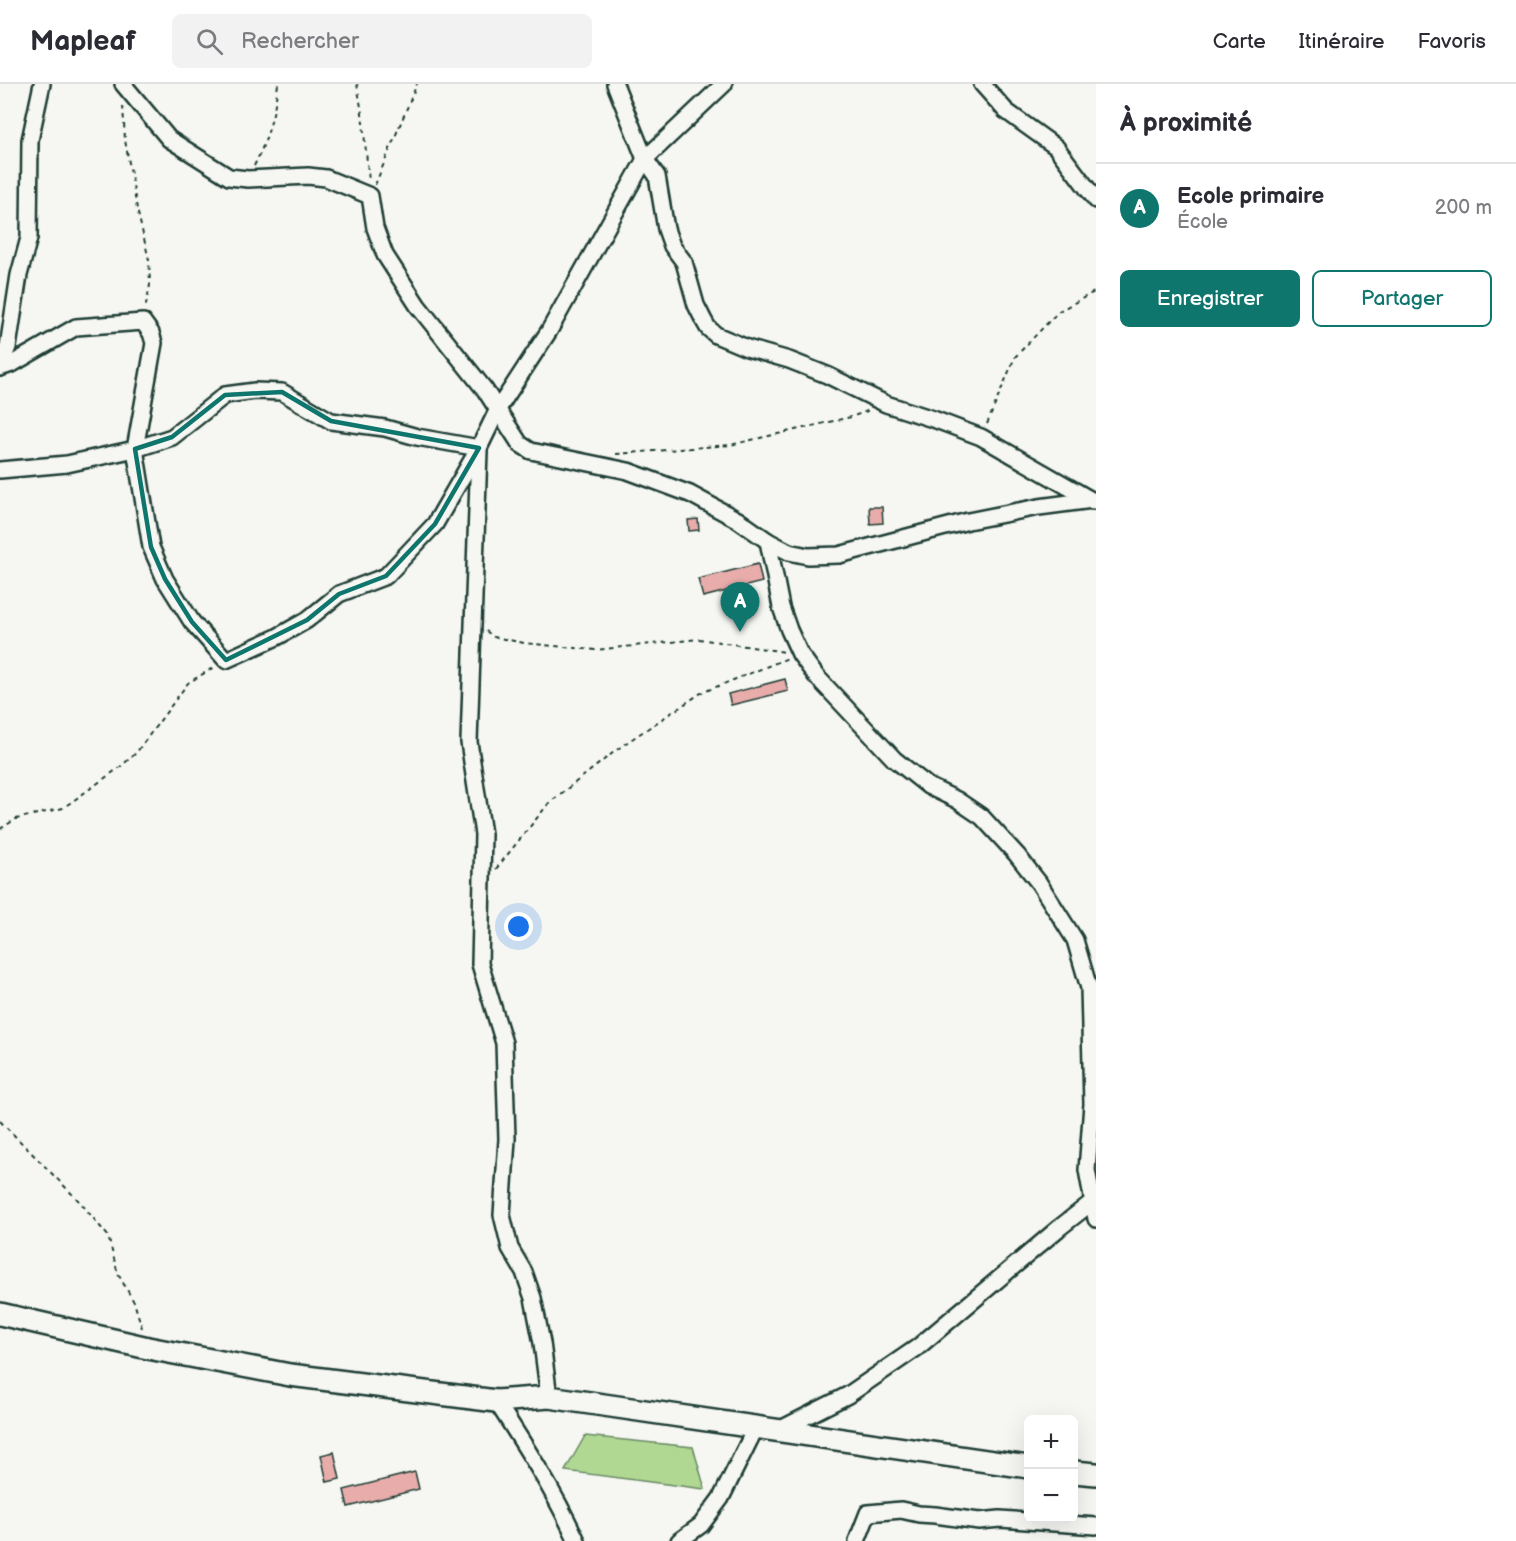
<!DOCTYPE html>
<html lang="fr">
<meta charset="utf-8">
<style>
:root{--surface:#fff;--page:#f2f2f3;--text:#2b2b33;--muted:#7c7c81;--line:#e1e1e2;--accent:#0f766e}
body{margin:0;font-family:"Balsamiq Sans",sans-serif;background:var(--page);color:var(--text)}
.controls{position:absolute;right:18px;bottom:18px;display:grid;overflow:hidden;border-radius:9px;box-shadow:0 6px 24px #0002}
.controls button{width:54px;height:54px;display:grid;place-items:center;padding:0;border:0;border-bottom:2px solid var(--line);background:var(--surface);color:var(--text);font:30px sans-serif}
.you{position:absolute;left:519px;top:843px;width:21px;height:21px;margin:-15px;border:4px solid #fff;border-radius:50%;background:#1a73e8;box-shadow:0 0 0 9px #1a73e833}
.badge{display:grid;place-items:center;width:39px;height:39px;border-radius:50%;background:var(--accent);color:#fff;font-size:20px;font-weight:700}
.pin{position:absolute;translate:-50% -50px;filter:drop-shadow(0 2px 3px #0008)}
.pin::after{content:'';position:absolute;top:32px;width:21px;height:18px;background:inherit;clip-path:polygon(0 0,100% 0,50% 100%)}
.list{margin:0;padding:0;list-style:none}
h2{display:flex;justify-content:space-between;align-items:center;height:78px;margin:0;padding:0 24px;font-size:26px}
h2 small{font-size:20px;font-weight:400;color:var(--muted)}
.list li{display:grid;grid-template-columns:39px 1fr auto;gap:18px;align-items:center;box-sizing:border-box;height:90px;padding:0 24px;border-top:2px solid var(--line)}
.list b{display:block;font-size:22px;white-space:nowrap}
.list p{margin:0;font-size:20px;white-space:nowrap;color:var(--muted)}
.list em{font-size:20px;font-style:normal;color:var(--muted)}
.actions{display:flex;gap:12px;padding:18px 24px}
.actions a{flex:1;padding:14px 0;border:2px solid var(--accent);border-radius:9px;text-align:center;font-size:21px;color:var(--accent)}
.actions .main{background:var(--accent);color:#fff}
.icon{flex:none;width:33px;height:33px;fill:none;stroke:currentColor;stroke-width:2;stroke-linecap:round;stroke-linejoin:round}
.map{position:relative;flex:none;width:1096px;height:1457px;overflow:hidden}
header{display:flex;align-items:center;gap:36px;box-sizing:border-box;height:84px;padding:0 30px;background:var(--surface);border-bottom:2px solid var(--line)}
header strong{font-size:28px}
nav{display:flex;gap:33px;margin-inline-start:auto;font-size:21px}
.search{width:420px;height:54px;background:var(--page);display:flex;align-items:center;gap:15px;box-sizing:border-box;padding:0 21px;border-radius:9px;color:var(--muted);font-size:22px}
main{display:flex}
aside{flex:1;background:var(--surface)}
.map>svg:first-child{display:block}
</style>
<header>
<strong>Mapleaf</strong>
<div class="search"><svg class="icon" aria-label="search" viewBox="0 0 24 24"><circle cx="10" cy="10" r="6"/><path d="M15 15l6 6"/></svg>Rechercher</div>
<nav><a>Carte</a><a>Itinéraire</a><a>Favoris</a></nav>
</header>
<main>
<div class="map">
<svg width="1096" height="1457" viewBox="0 0 1096 1457">
<rect width="100%" height="100%" fill="#f6f6f2"/>
<filter id="ink" filterUnits="userSpaceOnUse"><feTurbulence type="fractalNoise" baseFrequency=".0167" numOctaves="2"/><feDisplacementMap in="SourceGraphic" scale="12" xChannelSelector="R" yChannelSelector="G"/><feConvolveMatrix kernelMatrix="1 2 1 2 8 2 1 2 1" color-interpolation-filters="sRGB"/></filter>
<g filter="url(#ink)">
<polygon fill="#b1d893" stroke="#688a64" stroke-width="1.5" points="585,1352 693,1363 705,1405 565,1387"/>
<g fill="#e8adab" stroke="#1f3d34" stroke-width="1.5">
<polygon points="869,423 882,423 883,439 870,440"/>
<polygon points="698,435 699,446 689,447 688,436"/>
<polygon points="758,480 762,498 703,513 698,495"/>
<polygon points="785,595 788,607 731,621 728,610"/>
<polygon points="334,1368 340,1395 327,1398 321,1371"/>
<polygon points="415,1388 419,1405 348,1423 344,1406"/>
</g>
<g fill="none" stroke-linecap="round" stroke-linejoin="round">
<defs>
<g id="street">
<polyline points="123,0 169,55 229,93 248,95 308,92 326,94 370,112 375,144 385,171 418,222 485,306 520,360 531,367 628,387 690,410 738,436 768,457 789,468 808,472 839,471 968,437 1039,423 1092,416"/>
<polyline points="615,0 645,75 657,92 666,145 672,162 684,178 696,221 704,237 708,244 716,251 747,264 789,276 827,291 886,320 936,336 981,353 1093,417"/>
<polyline points="982,0 1006,27 1056,63 1096,116"/>
<polyline points="0,283 8,263 19,191 29,154 30,56 42,0"/>
<polyline points="0,284 12,280 76,243 143,238 151,249 154,259 135,365 172,353 225,311 255,307 282,308 331,337 385,344 417,353 479,364"/>
<polyline points="479,367 469,658 483,750 480,880 504,959 507,1055 502,1131 510,1164 524,1188 533,1214 542,1259 549,1313"/>
<polyline points="0,386 67,380 135,365 151,463 165,495 192,538 226,576 277,553 307,536 339,510 386,492 435,440 479,364 498,325 549,247 645,75 724,0"/>
<polyline points="768,457 781,523 789,546 800,570 816,592 894,675 928,702 957,716 982,733 1017,771 1039,799 1075,856 1089,904 1092,1020 1087,1086 1096,1135"/>
<path d="M 496,1317 C 526,1363 554,1407 577,1457"/>
<polyline points="779,1346 848,1311 918,1263 1059,1144 1096,1115"/>
<polyline points="679,1457 701,1441 721,1414 756,1343"/>
<polyline points="857,1457 868,1429 901,1426 919,1430 935,1431 979,1437 1000,1435 1096,1442"/>
</g>
<g id="secondary">
<polyline points="0,1230 148,1264 290,1291 496,1317 549,1313 1028,1383"/>
<polyline points="1074,1388 1096,1390"/>
</g>
</defs>
<use href="#street" stroke="#1f3d34" stroke-width="20"/>
<use href="#secondary" stroke="#1f3d34" stroke-width="26"/>
<g stroke="#1f3d34" stroke-width="2" stroke-dasharray="4.5 4.5" stroke-linecap="butt">
<polyline points="357,0 362,29 369,97"/>
<polyline points="123,22 125,56 137,125 149,176 150,201 145,226"/>
<path d="M 254,82 C 268,54 274,31 278,0"/>
<polyline points="375,101 417,0"/>
<polyline points="987,340 1015,273 1059,227 1096,207"/>
<polyline points="616,370 730,361 851,333 870,326"/>
<polyline points="486,547 494,553 524,559 595,566 699,555 785,568"/>
<polyline points="0,745 16,735 63,724 119,684 136,669 188,599 216,582"/>
<polyline points="496,785 549,719 623,661 701,609 788,574"/>
<polyline points="0,1037 80,1118 108,1152 118,1190 134,1218 143,1247"/>
</g>
<use href="#street" stroke="#f6f6f2" stroke-width="15"/>
<use href="#secondary" stroke="#f6f6f2" stroke-width="21"/>
</g>
</g>
<path fill="none" stroke="#0f766e" stroke-width="4.5" stroke-linejoin="round" d="M 282,308 L 331,337 L 479,364 L 435,440 L 386,492 L 339,510 L 307,536 L 226,576 L 192,538 L 165,495 L 151,463 L 135,365 L 172,353 L 225,311 Z"/>
</svg>
<div class="controls">
<button>+</button>
<button>−</button>
</div>
<div class="you"></div>
<div class="pin badge" style="left:740px;top:548px">A</div>
</div>
<aside>
<h2>À proximité<small></small></h2>
<ul class="list">
<li><span class="badge">A</span><div><b>Ecole primaire</b><p>École</p></div><em>200 m</em></li>
</ul>
<div class="actions"><a class="main">Enregistrer</a><a>Partager</a></div>
</aside>
</main>
